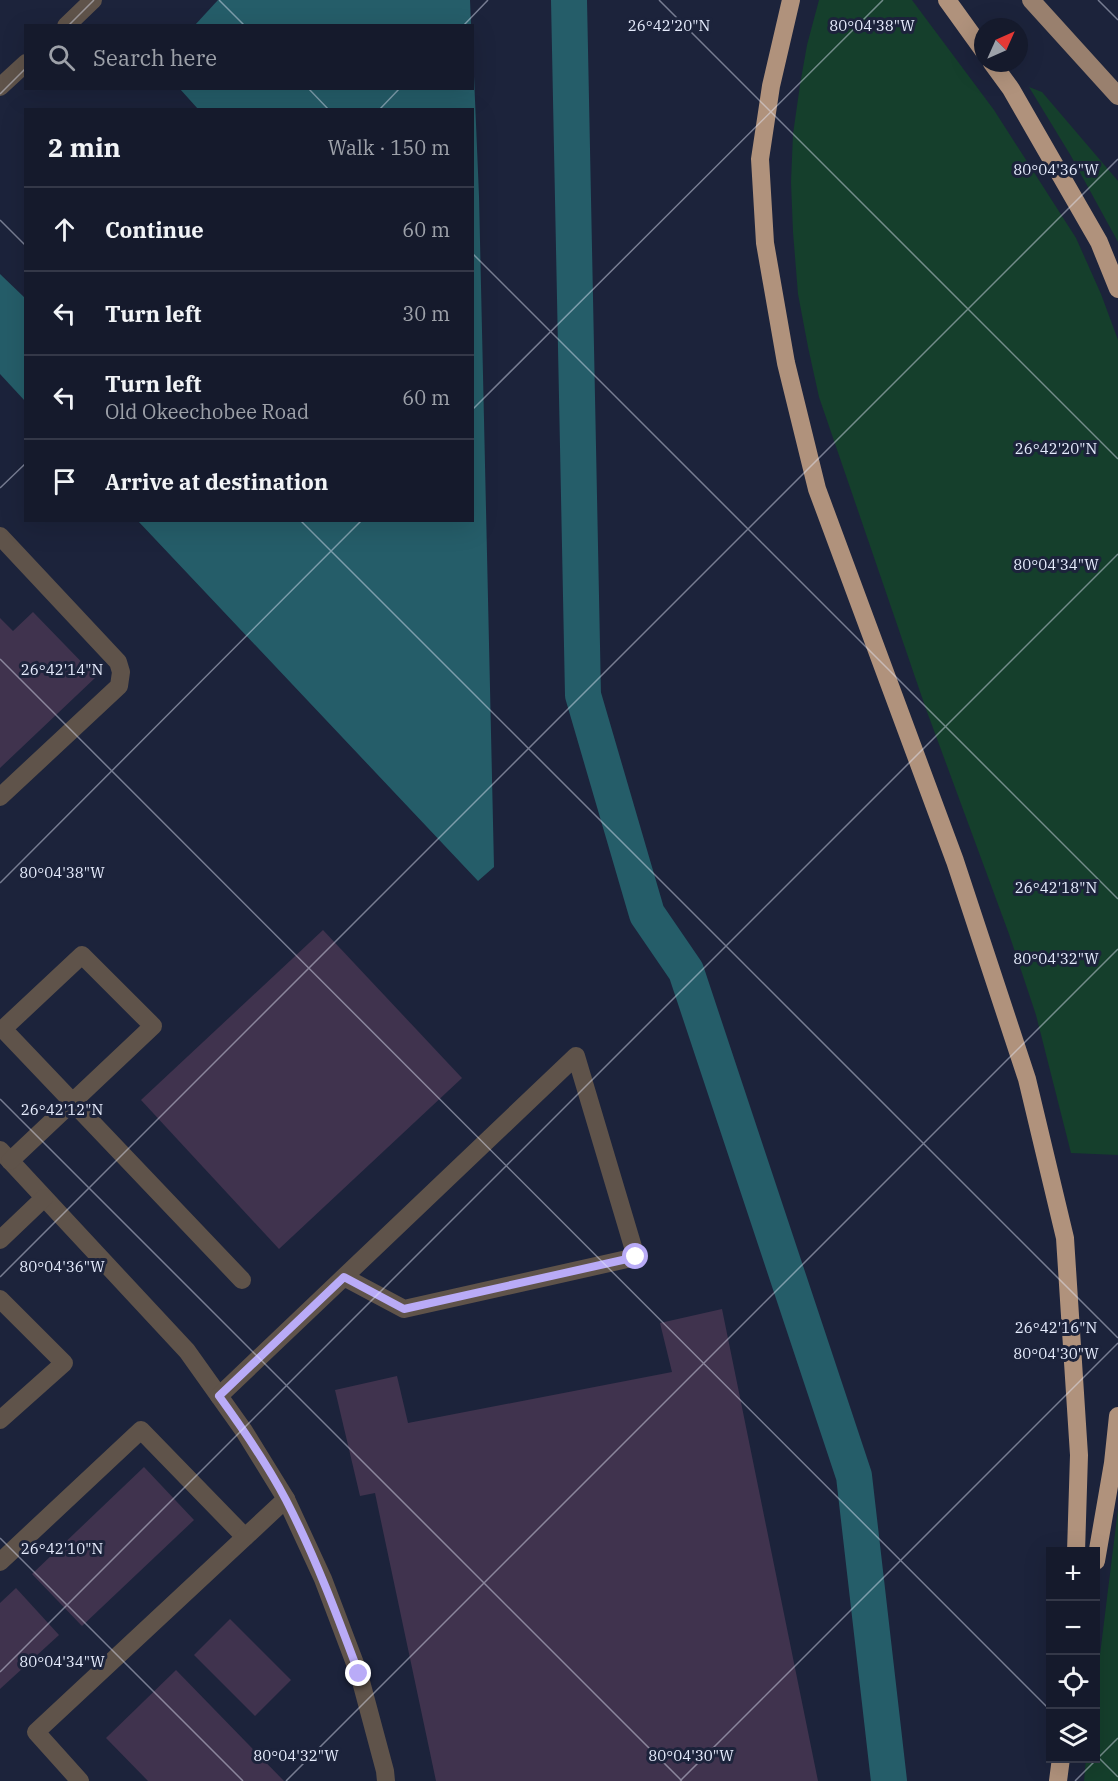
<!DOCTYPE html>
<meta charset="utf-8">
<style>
:root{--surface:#151a2c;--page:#1e2334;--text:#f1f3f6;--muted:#9da1a9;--line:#343848}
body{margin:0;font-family:"IBM Plex Serif",serif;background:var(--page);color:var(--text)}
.controls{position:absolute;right:18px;bottom:18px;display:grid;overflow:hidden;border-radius:0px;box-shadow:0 6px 24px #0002}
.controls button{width:54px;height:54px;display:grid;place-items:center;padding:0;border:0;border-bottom:2px solid var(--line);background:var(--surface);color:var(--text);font:30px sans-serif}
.compass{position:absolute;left:974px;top:18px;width:54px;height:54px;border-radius:50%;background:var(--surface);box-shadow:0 6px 24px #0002;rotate:45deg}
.stop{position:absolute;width:18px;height:18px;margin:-14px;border:4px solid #b9abf7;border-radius:50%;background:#fff}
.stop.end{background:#b9abf7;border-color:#fff;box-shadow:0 2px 6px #0008}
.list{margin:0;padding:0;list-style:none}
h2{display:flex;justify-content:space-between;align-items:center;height:78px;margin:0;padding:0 24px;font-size:26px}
h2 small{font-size:20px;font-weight:400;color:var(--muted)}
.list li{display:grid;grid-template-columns:39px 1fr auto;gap:18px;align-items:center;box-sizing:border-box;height:84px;padding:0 24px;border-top:2px solid var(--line)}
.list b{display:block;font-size:22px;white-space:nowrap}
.list p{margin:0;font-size:20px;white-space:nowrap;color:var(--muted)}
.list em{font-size:20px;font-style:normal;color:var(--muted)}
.icon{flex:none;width:33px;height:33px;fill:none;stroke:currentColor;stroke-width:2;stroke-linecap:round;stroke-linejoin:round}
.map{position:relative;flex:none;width:1118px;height:1781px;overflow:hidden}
.search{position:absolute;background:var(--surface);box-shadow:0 6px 24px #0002;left:24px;top:24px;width:450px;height:66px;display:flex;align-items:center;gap:15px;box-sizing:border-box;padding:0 21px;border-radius:0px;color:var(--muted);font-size:22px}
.panel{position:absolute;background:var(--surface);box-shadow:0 6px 24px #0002;left:24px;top:108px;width:450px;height:414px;border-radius:0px}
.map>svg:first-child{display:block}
</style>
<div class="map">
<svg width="1118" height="1781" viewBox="0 0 1118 1781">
<rect width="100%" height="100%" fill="#1c233b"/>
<g fill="#153f2c">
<polygon points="819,0 912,0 994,110 1076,238 1101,294 1118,340 1118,1155 1071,1153 1036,1015 1009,934 926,709 819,397 808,347 798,294 793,232 791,182 793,134 800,85 807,45"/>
<polygon points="1029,87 1042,92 1118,181 1118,242 1071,156"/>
<polygon points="1118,1509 1118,1781 1084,1781 1086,1759 1096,1758 1096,1687"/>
</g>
<g fill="#255d69">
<polygon points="218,0 470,0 471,25 195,25"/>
<polygon points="473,52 479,196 494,867 478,881 138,521 472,520 472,110 198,109 180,89 472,88"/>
<polygon points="0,274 25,298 25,401 0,374"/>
</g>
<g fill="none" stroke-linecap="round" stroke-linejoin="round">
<polyline stroke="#255d69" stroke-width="36" points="569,0 583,695 647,914 686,971 854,1476 889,1781"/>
</g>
<g fill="#40334e">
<polygon points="33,612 96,677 0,768 0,618 13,631"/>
<polygon points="323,930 462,1078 279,1249 141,1100"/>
<polygon points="722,1309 818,1781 436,1781 375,1493 360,1496 335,1390 397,1376 408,1423 672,1372 660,1323"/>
<polygon points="144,1467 194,1520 82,1626 32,1574"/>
<polygon points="16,1588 59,1635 0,1689 0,1603"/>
<polygon points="230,1619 291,1680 255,1716 194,1655"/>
<polygon points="176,1670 284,1781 148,1781 106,1738"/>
</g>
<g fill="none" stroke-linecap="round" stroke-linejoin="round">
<g stroke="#5f534a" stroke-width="18">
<polyline points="66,26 93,0"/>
<polyline points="0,87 26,63"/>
<polyline points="0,536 118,662 121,672 119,686 0,797"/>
<polyline points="0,1150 187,1351 244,1431 286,1499 323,1579 359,1674 385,1771 386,1781"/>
<polyline points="10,1161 153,1026 82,955 3,1029 242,1280"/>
<polyline points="0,1240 44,1198"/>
<polyline points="0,1299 64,1363 0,1420"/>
<polyline points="219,1396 576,1056 636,1257 404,1309 344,1277"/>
<polyline points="0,1562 141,1430 245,1537"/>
<polyline points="80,1781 36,1732 286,1499"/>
</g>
<polyline stroke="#99806e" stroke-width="18" points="1031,0 1118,96"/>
<g stroke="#b0927c" stroke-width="18">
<polyline points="791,0 771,86 760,159 765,243 786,363 817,489 955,861 1027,1079 1065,1238 1079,1455 1076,1552"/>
<polyline points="947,0 983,50"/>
<polyline points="992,63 1011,89 1099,242 1118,289"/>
<polyline points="1096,1561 1113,1463 1118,1416"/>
<polyline points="1058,1781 1061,1758"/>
</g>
</g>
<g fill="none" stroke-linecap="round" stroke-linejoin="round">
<path stroke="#b9abf7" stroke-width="8" d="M 359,1674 C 337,1615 315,1556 286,1500 C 267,1464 243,1429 219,1396 L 344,1277 L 404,1309 L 636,1257"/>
</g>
<path fill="none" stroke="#e6ecfd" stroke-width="1.5" stroke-opacity="0.45" d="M 219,0 L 245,26M 659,0 L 1118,459M 1098,0 L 1118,20M 68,26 L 94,0M 463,26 L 488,0M 308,88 L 329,110M 0,94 L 26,68M 379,110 L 400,88M 0,220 L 26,246M 472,253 L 1118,899M 472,410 L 883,0M 0,488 L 26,463M 300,520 L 1118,1338M 0,659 L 1050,1710M 0,883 L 362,520M 0,1099 L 682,1781M 0,1277 L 1118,159M 0,1538 L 243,1781M 0,1672 L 1118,554M 1096,1755 L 1118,1777M 286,1781 L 1118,949M 680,1781 L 1118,1343M 1075,1781 L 1118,1738"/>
<g font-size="15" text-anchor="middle" fill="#e6ecfd" stroke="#1c233b" stroke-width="6" stroke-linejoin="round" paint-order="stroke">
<text x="669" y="31">26°42'20"N</text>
<text x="872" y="31">80°04'38"W</text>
<text x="1056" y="175">80°04'36"W</text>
<text x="1056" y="454">26°42'20"N</text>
<text x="1056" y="570">80°04'34"W</text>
<text x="62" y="675">26°42'14"N</text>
<text x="62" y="878">80°04'38"W</text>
<text x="1056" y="893">26°42'18"N</text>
<text x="1056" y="964">80°04'32"W</text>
<text x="62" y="1115">26°42'12"N</text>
<text x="62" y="1272">80°04'36"W</text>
<text x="1056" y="1333">26°42'16"N</text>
<text x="1056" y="1359">80°04'30"W</text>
<text x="62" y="1554">26°42'10"N</text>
<text x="62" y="1667">80°04'34"W</text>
<text x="296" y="1761">80°04'32"W</text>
<text x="691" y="1761">80°04'30"W</text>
</g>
</svg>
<div class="controls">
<button>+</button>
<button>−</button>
<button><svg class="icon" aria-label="locate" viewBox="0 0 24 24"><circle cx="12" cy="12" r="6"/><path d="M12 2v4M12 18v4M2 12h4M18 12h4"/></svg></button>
<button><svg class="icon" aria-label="layers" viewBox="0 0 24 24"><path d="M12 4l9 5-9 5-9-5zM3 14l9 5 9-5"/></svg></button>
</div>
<svg class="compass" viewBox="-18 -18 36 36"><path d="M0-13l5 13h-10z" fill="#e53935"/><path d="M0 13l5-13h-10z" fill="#9da1a9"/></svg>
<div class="stop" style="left:636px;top:1257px"></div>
<div class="stop end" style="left:359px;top:1674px"></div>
<div class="search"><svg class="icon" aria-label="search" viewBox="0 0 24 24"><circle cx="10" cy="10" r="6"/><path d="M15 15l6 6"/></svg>Search here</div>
<section class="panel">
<h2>2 min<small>Walk · 150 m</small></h2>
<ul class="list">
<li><svg class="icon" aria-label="ahead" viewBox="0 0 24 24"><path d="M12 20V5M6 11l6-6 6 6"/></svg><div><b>Continue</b></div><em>60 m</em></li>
<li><svg class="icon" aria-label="left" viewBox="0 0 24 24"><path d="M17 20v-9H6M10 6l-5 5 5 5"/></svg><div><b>Turn left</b></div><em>30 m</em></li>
<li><svg class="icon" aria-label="left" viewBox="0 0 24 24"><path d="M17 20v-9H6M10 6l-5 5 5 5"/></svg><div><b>Turn left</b><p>Old Okeechobee Road</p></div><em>60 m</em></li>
<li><svg class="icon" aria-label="arrive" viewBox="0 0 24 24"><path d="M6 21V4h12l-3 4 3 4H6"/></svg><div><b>Arrive at destination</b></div></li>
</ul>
</section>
</div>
